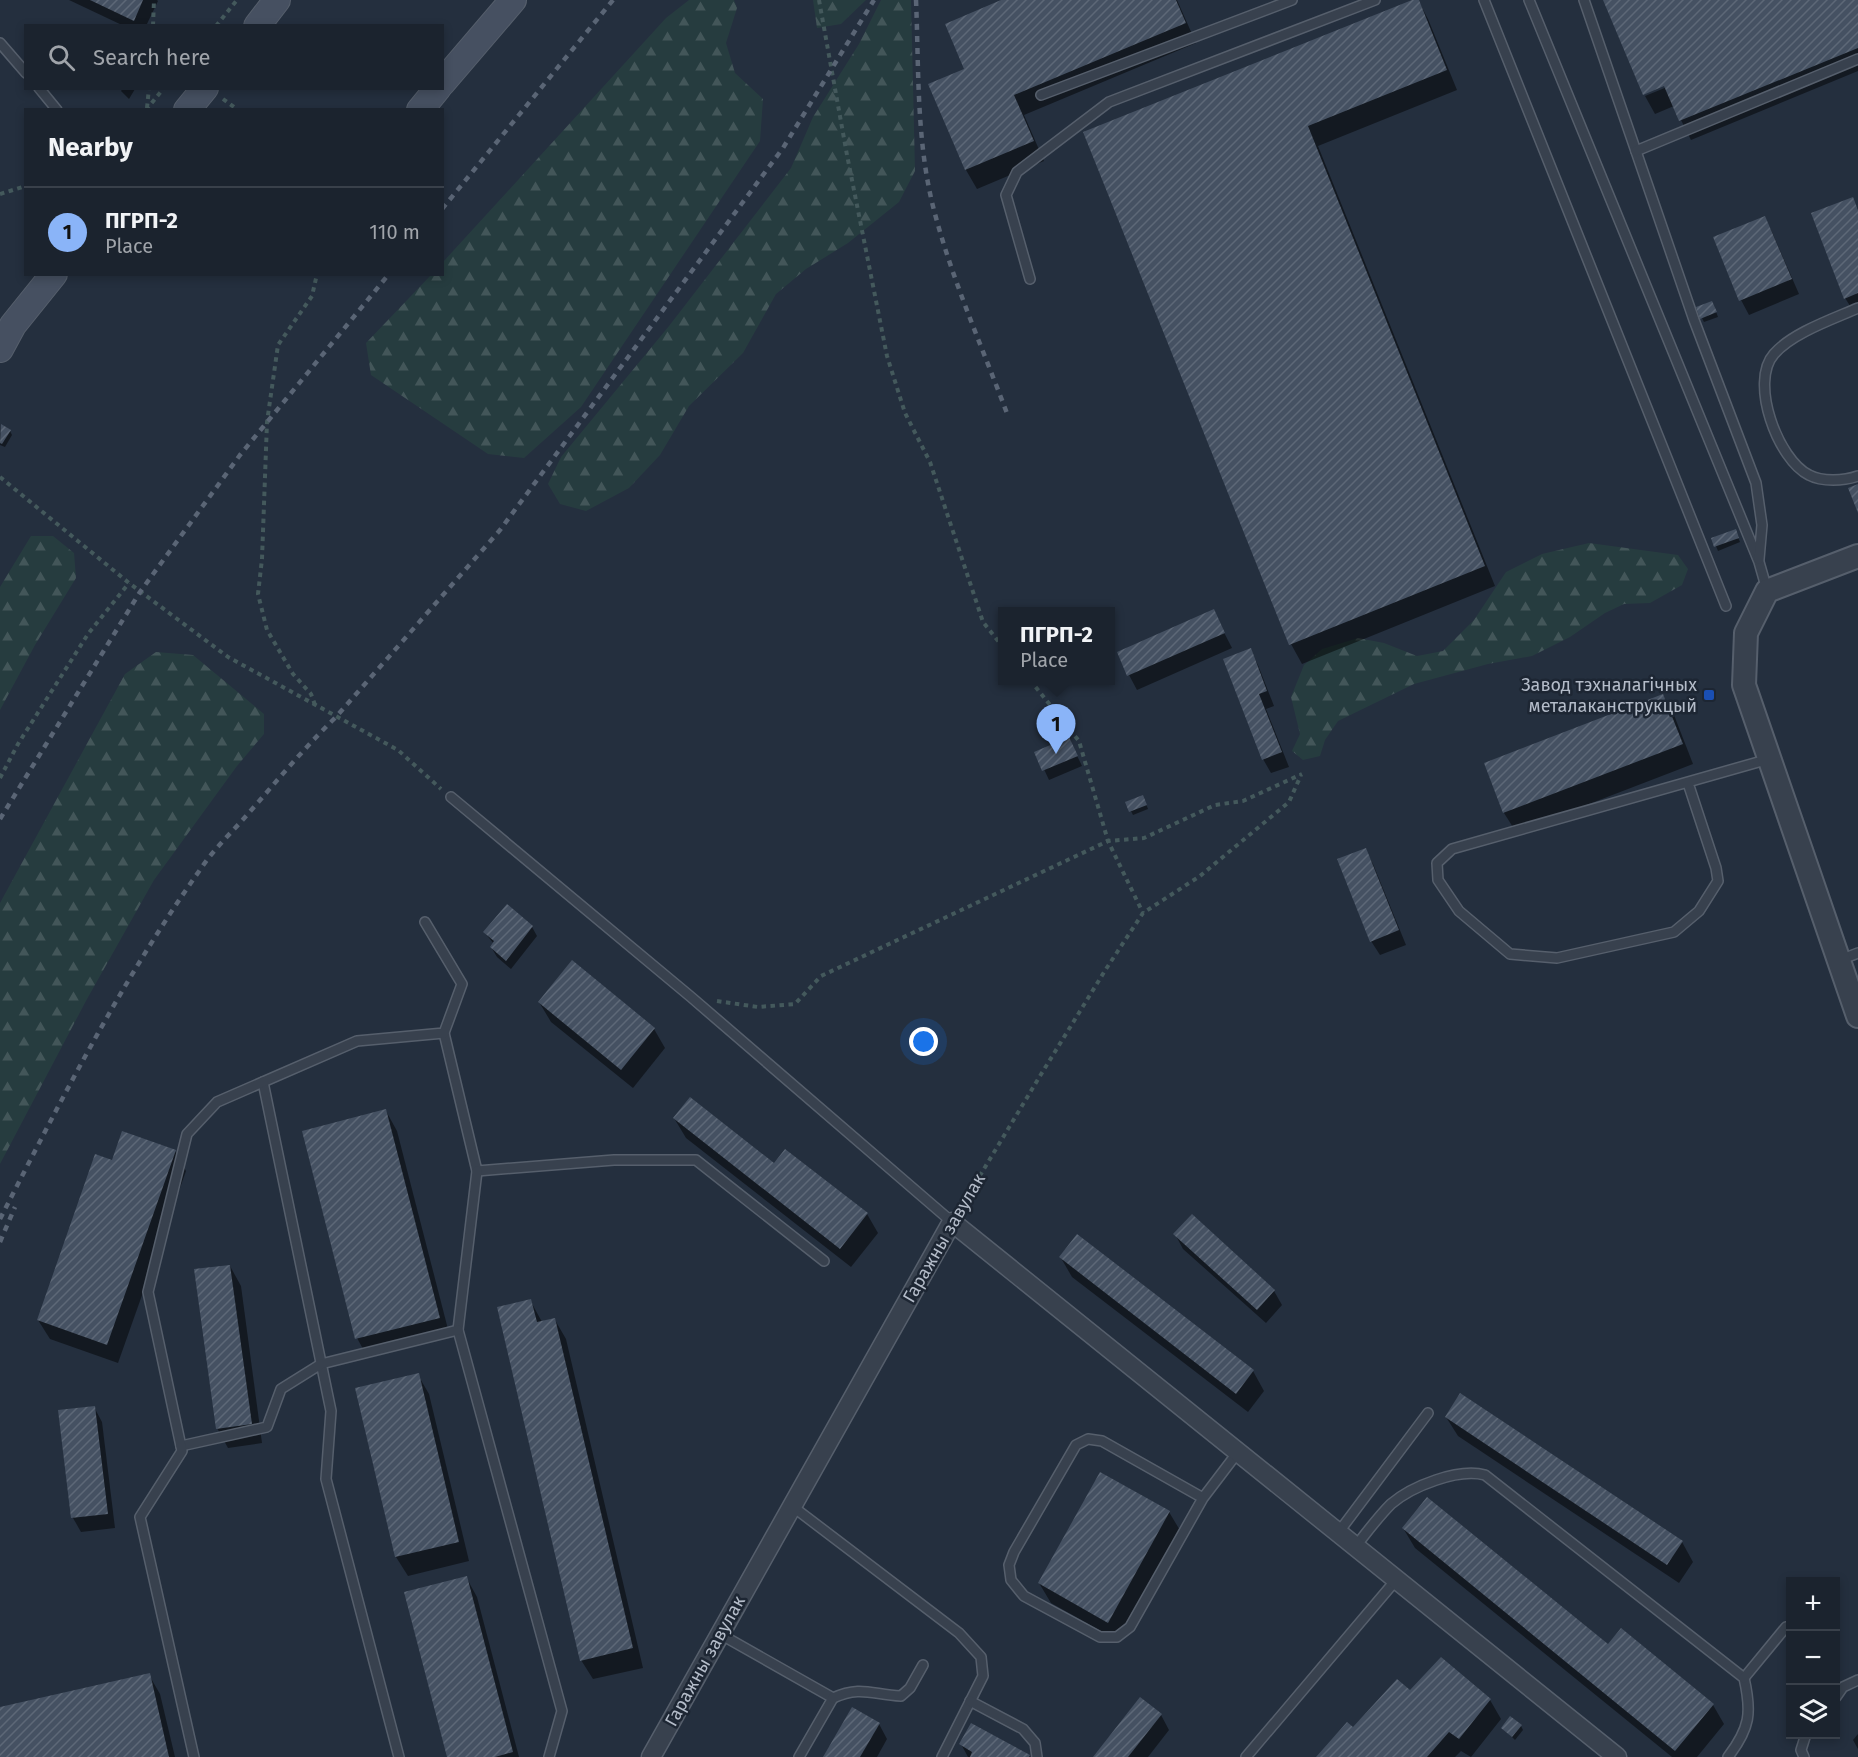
<!DOCTYPE html>
<meta charset="utf-8">
<style>
:root{--surface:#1b232e;--page:#242b36;--text:#f1f3f6;--muted:#a0a4aa;--line:#39404a;--accent:#8ab4f8}
body{margin:0;font-family:"Fira Sans",sans-serif;background:var(--page);color:var(--text)}
.controls{position:absolute;right:18px;bottom:18px;display:grid;overflow:hidden;border-radius:0px;box-shadow:0 3px 9px #0003}
.controls button{width:54px;height:54px;display:grid;place-items:center;padding:0;border:0;border-bottom:2px solid var(--line);background:var(--surface);color:var(--text);font:30px sans-serif}
.you{position:absolute;left:924px;top:1042px;width:21px;height:21px;margin:-15px;border:4px solid #fff;border-radius:50%;background:#1a73e8;box-shadow:0 0 0 9px #1a73e833}
.badge{display:grid;place-items:center;width:39px;height:39px;border-radius:50%;background:var(--accent);color:#111;font-size:20px;font-weight:700}
.pin{position:absolute;translate:-50% -50px;filter:drop-shadow(0 2px 3px #0008)}
.pin::after{content:'';position:absolute;top:32px;width:21px;height:18px;background:inherit;clip-path:polygon(0 0,100% 0,50% 100%)}
.popup{position:absolute;left:998px;top:607px;width:117px;height:78px;box-sizing:border-box;display:grid;place-content:center;border-radius:0px;background:var(--surface);filter:drop-shadow(0 2px 4px #0005);font-size:20px;white-space:nowrap;color:var(--muted)}
.popup b{font-size:22px;color:var(--text)}
.popup::after{content:'';position:absolute;left:50%;top:100%;margin-left:-12px;border:12px solid transparent;border-top-color:var(--surface)}
.list{margin:0;padding:0;list-style:none}
h2{display:flex;justify-content:space-between;align-items:center;height:78px;margin:0;padding:0 24px;font-size:26px}
h2 small{font-size:20px;font-weight:400;color:var(--muted)}
.list li{display:grid;grid-template-columns:39px 1fr auto;gap:18px;align-items:center;box-sizing:border-box;height:90px;padding:0 24px;border-top:2px solid var(--line)}
.list b{display:block;font-size:22px;white-space:nowrap}
.list p{margin:0;font-size:20px;white-space:nowrap;color:var(--muted)}
.list em{font-size:20px;font-style:normal;color:var(--muted)}
.icon{flex:none;width:33px;height:33px;fill:none;stroke:currentColor;stroke-width:2;stroke-linecap:round;stroke-linejoin:round}
.map{position:relative;flex:none;width:1858px;height:1757px;overflow:hidden}
.search{position:absolute;background:var(--surface);box-shadow:0 3px 9px #0003;left:24px;top:24px;width:420px;height:66px;display:flex;align-items:center;gap:15px;box-sizing:border-box;padding:0 21px;border-radius:0px;color:var(--muted);font-size:22px}
.panel{position:absolute;background:var(--surface);box-shadow:0 3px 9px #0003;left:24px;top:108px;width:420px;height:168px;border-radius:0px}
.map>svg:first-child{display:block}
</style>
<div class="map">
<svg width="1858" height="1757" viewBox="0 0 1858 1757">
<defs>
<pattern id="forest-firs" width="22" height="20" patternUnits="userSpaceOnUse" patternTransform="scale(1.5)"><rect width="22" height="20" fill="#263c3f"/><path d="M5 1l3.5 6h-7zM16 11l3.5 6h-7z" fill="#435659"/></pattern>
<pattern id="building-hatch" width="6" height="6" patternUnits="userSpaceOnUse" patternTransform="scale(1.5)"><rect width="6" height="6" fill="#455162"/><path d="M-1 1l2-2M0 6l6-6M5 7l2-2" fill="none" stroke="#5d6877"/></pattern>
</defs>
<rect width="100%" height="100%" fill="#242f3e"/>
<g fill="url(#forest-firs)">
<polygon points="689,0 734,0 737,8 726,43 735,73 763,99 760,141 581,407 524,458 488,454 371,375 366,343 431,275 442,274 443,262 666,18"/>
<polygon points="813,0 866,0 841,24 817,28"/>
<polygon points="881,0 911,0 915,171 899,202 848,243 806,269 776,294 743,353 689,406 660,455 629,488 586,511 560,504 548,484 561,457 669,326 791,168 813,117 859,44"/>
<polygon points="31,536 53,536 74,553 76,578 35,645 0,710 0,587"/>
<polygon points="1589,543 1678,555 1688,569 1682,585 1650,603 1624,604 1605,613 1570,637 1532,656 1488,664 1414,684 1338,721 1325,740 1320,756 1303,760 1292,751 1300,734 1291,697 1304,665 1322,649 1358,638 1384,643 1417,656 1443,651 1474,620 1506,572 1542,554"/>
<polygon points="156,652 193,655 264,714 264,734 237,766 154,880 87,999 0,1164 0,903 125,674"/>
</g>
<g fill="#0007">
<polygon points="69,0 157,0 158,1 146,26 124,26"/>
<polygon points="1004,0 1177,0 1196,43 1024,115 1044,161 977,189 966,170 966,70"/>
<polygon points="1418,0 1428,19 1457,90 1318,146 1495,586 1302,664 1291,644 1085,133"/>
<polygon points="1605,0 1858,0 1858,71 1691,140 1674,106 1655,114 1645,96 1672,85"/>
<polygon points="123,88 135,88 135,89 129,99 121,91"/>
<polygon points="1852,199 1858,209 1858,311 1854,312 1845,298"/>
<polygon points="1764,217 1772,232 1799,294 1749,315 1741,300"/>
<polygon points="1714,306 1718,317 1704,322 1702,318"/>
<polygon points="1,426 10,431 12,435 5,447 0,445"/>
<polygon points="1737,535 1740,542 1718,551 1713,539"/>
<polygon points="1213,611 1232,648 1137,690 1129,675"/>
<polygon points="1250,650 1258,665 1274,706 1266,709 1289,767 1271,773 1263,759"/>
<polygon points="1663,696 1674,715 1693,764 1516,832 1504,813 1485,764"/>
<polygon points="1069,739 1082,766 1049,780 1036,752"/>
<polygon points="1145,801 1148,809 1133,815 1127,803"/>
<polygon points="1365,850 1373,864 1406,945 1380,955 1371,941"/>
<polygon points="532,927 537,936 511,969 497,957 491,947 494,944 485,933"/>
<polygon points="539,1002 654,1029 665,1048 633,1088 551,1022"/>
<polygon points="386,1111 397,1131 450,1337 368,1358 357,1338"/>
<polygon points="674,1118 775,1165 867,1214 878,1233 851,1267 686,1138"/>
<polygon points="175,1151 186,1171 118,1363 50,1339 38,1320 113,1162"/>
<polygon points="1175,1234 1274,1291 1282,1305 1266,1323 1183,1249"/>
<polygon points="1077,1236 1253,1371 1264,1391 1248,1412 1072,1277 1061,1258"/>
<polygon points="230,1266 241,1286 262,1443 228,1448 217,1428"/>
<polygon points="530,1300 542,1322 555,1320 566,1339 643,1668 593,1679 581,1660"/>
<polygon points="418,1375 429,1394 469,1561 408,1576 396,1557 357,1389"/>
<polygon points="94,1407 102,1422 115,1528 81,1532 73,1518 59,1412"/>
<polygon points="1446,1417 1682,1542 1693,1562 1679,1583 1458,1436"/>
<polygon points="1169,1512 1181,1532 1119,1641 1051,1603 1039,1583"/>
<polygon points="1403,1528 1713,1705 1724,1724 1697,1757 1672,1757 1415,1548"/>
<polygon points="466,1577 477,1597 519,1757 449,1757"/>
<polygon points="149,1675 160,1694 175,1757 0,1757 0,1709"/>
<polygon points="1410,1692 1490,1700 1501,1719 1471,1757 1461,1751 1455,1757 1318,1757 1353,1729"/>
<polygon points="1141,1699 1161,1715 1169,1730 1148,1757 1095,1757"/>
<polygon points="879,1724 887,1739 877,1757 825,1757"/>
<polygon points="1521,1726 1523,1730 1515,1740 1503,1728"/>
<polygon points="1858,1734 1858,1749 1853,1740"/>
<polygon points="961,1744 1029,1756 1030,1757 968,1757"/>
</g>
<g fill="url(#building-hatch)">
<polygon points="90,0 143,0 134,21"/>
<polygon points="1001,0 1176,0 1186,23 1014,95 1034,141 965,170 928,84 964,69 945,24"/>
<polygon points="1412,0 1419,0 1447,70 1308,126 1485,566 1289,645 1083,132"/>
<polygon points="1603,0 1858,0 1858,48 1679,121 1664,86 1643,95"/>
<polygon points="1853,197 1858,210 1858,293 1844,299 1811,213"/>
<polygon points="1765,216 1792,279 1739,301 1713,237"/>
<polygon points="1712,301 1717,312 1700,319 1696,307"/>
<polygon points="1,424 11,430 2,444 0,443"/>
<polygon points="1858,484 1858,513 1848,488"/>
<polygon points="1736,529 1739,538 1714,547 1711,538"/>
<polygon points="1214,609 1225,633 1127,676 1117,652"/>
<polygon points="1251,648 1267,691 1259,694 1282,752 1262,760 1223,659"/>
<polygon points="1663,694 1683,744 1503,813 1484,763"/>
<polygon points="1069,737 1078,756 1042,771 1034,752"/>
<polygon points="1143,795 1147,805 1129,812 1125,802"/>
<polygon points="1366,848 1399,930 1370,942 1337,859"/>
<polygon points="507,904 533,926 506,961 490,947 494,941 483,932"/>
<polygon points="572,960 655,1028 621,1070 538,1002"/>
<polygon points="690,1097 774,1163 785,1149 868,1213 840,1249 673,1118"/>
<polygon points="386,1109 440,1318 355,1339 302,1131"/>
<polygon points="122,1131 176,1150 107,1345 37,1320 95,1154 112,1160"/>
<polygon points="1192,1214 1275,1290 1257,1310 1173,1234"/>
<polygon points="1077,1234 1254,1370 1236,1394 1059,1257"/>
<polygon points="230,1265 252,1424 216,1429 194,1269"/>
<polygon points="531,1299 537,1322 555,1318 633,1648 580,1661 497,1307"/>
<polygon points="419,1373 459,1542 395,1557 355,1388"/>
<polygon points="1460,1393 1683,1541 1667,1565 1445,1417"/>
<polygon points="95,1406 108,1514 71,1518 58,1410"/>
<polygon points="1100,1472 1170,1511 1108,1623 1038,1583"/>
<polygon points="1427,1497 1608,1644 1621,1628 1714,1704 1675,1751 1402,1528"/>
<polygon points="467,1576 513,1752 495,1757 447,1757 404,1592"/>
<polygon points="1441,1657 1491,1699 1459,1739 1449,1732 1427,1757 1316,1757 1347,1722 1353,1727 1397,1679 1410,1690"/>
<polygon points="150,1673 169,1757 0,1757 0,1707"/>
<polygon points="1140,1697 1162,1714 1128,1757 1093,1757"/>
<polygon points="852,1707 880,1723 860,1757 823,1757"/>
<polygon points="1510,1716 1522,1725 1512,1737 1501,1728"/>
<polygon points="971,1723 1030,1755 1029,1757 970,1757 972,1752 959,1744"/>
</g>
<g fill="none" stroke-linecap="round" stroke-linejoin="round">
<defs>
<g id="service">
<polyline points="1484,0 1726,606"/>
<polyline points="1529,0 1759,562 1767,590"/>
<polyline points="1584,0 1694,320 1756,483 1762,525 1759,559"/>
<polyline points="0,43 26,73"/>
<polyline points="39,88 57,110"/>
<polyline points="1041,95 1292,0"/>
<polyline points="1636,151 1858,59"/>
<polyline points="1030,279 1006,195 1017,172 1109,102 1375,0"/>
<path d="M 1858,308 C 1833,319 1792,333 1774,354 C 1749,382 1778,460 1809,475 C 1822,482 1844,481 1858,476"/>
<polyline points="1688,783 1716,868 1718,881 1699,911 1674,932 1557,958 1510,954 1459,911 1438,880 1437,863 1452,849 1769,759"/>
<polyline points="451,797 691,997 952,1222"/>
<polyline points="1840,960 1858,953"/>
<polyline points="444,1033 477,1171 614,1160 696,1160 824,1261"/>
<polyline points="263,1082 331,1411 326,1479 399,1757"/>
<polyline points="477,1171 458,1330 562,1711 549,1757"/>
<polyline points="181,1446 267,1427 281,1389 321,1364 458,1330"/>
<polyline points="1203,1498 1102,1441 1088,1439 1076,1445 1014,1552 1009,1565 1011,1580 1024,1596 1100,1637 1117,1637 1130,1627 1203,1498 1238,1452"/>
<polyline points="792,1506 959,1633 981,1657 983,1676 942,1757"/>
<polyline points="1338,1533 1428,1413"/>
<path d="M 1355,1547 C 1367,1532 1378,1517 1391,1504 C 1412,1486 1458,1468 1485,1475 L 1744,1678 C 1752,1713 1750,1728 1728,1757"/>
<polyline points="720,1634 833,1698 799,1757"/>
<polyline points="1744,1678 1786,1627"/>
<polyline points="1836,1697 1843,1687 1858,1680"/>
<path d="M 833,1698 C 861,1685 873,1695 901,1696 L 910,1688 L 923,1665"/>
<polyline points="970,1701 1023,1729 1035,1743 1037,1757"/>
<polyline points="194,1757 140,1517 182,1451 148,1292 187,1134 217,1102 357,1041 444,1033 462,984 425,922"/>
<polyline points="1246,1757 1396,1580"/>
<polyline points="1804,1757 1801,1750 1806,1734"/>
</g>
<polyline id="minor" points="651,1757 952,1222 1617,1757"/>
<polyline id="tertiary" points="1858,556 1767,591 1746,633 1744,685 1858,1016"/>
<g id="secondary">
<polyline points="257,26 277,0"/>
<polyline points="442,83 513,0"/>
<polyline points="187,110 205,88"/>
<polyline points="420,110 438,88"/>
<polyline points="0,349 13,325 54,274"/>
</g>
</defs>
<use href="#service" stroke="#565f6c" stroke-width="12"/>
<use href="#minor" stroke="#565f6c" stroke-width="21"/>
<use href="#tertiary" stroke="#565f6c" stroke-width="26"/>
<use href="#secondary" stroke="#565f6c" stroke-width="28"/>
<g stroke="#44595c" stroke-width="4" stroke-dasharray="4.5 4.5" stroke-linecap="butt">
<polyline points="819,0 847,155 887,356 905,413 930,462 983,622 1002,646"/>
<polyline points="153,26 154,0"/>
<polyline points="216,26 237,0"/>
<polyline points="223,99 238,110"/>
<polyline points="147,108 149,88"/>
<polyline points="146,110 164,88"/>
<polyline points="0,194 26,186"/>
<polyline points="0,477 129,583 228,657 398,750 441,789"/>
<polyline points="1030,680 1079,741 1108,841 1143,913"/>
<polyline points="315,705 311,694 293,674 267,630 258,594 262,559 267,422 278,345 312,296 317,274"/>
<polyline points="0,778 18,744 88,634 129,583"/>
<polyline points="717,1001 758,1007 795,1004 821,976 1108,841 1144,838 1215,805 1243,801 1302,774"/>
<polyline points="961,1207 1040,1076 1106,969 1143,913 1200,876 1289,802 1301,775"/>
</g>
<use href="#service" stroke="#38414e" stroke-width="9"/>
<use href="#minor" stroke="#38414e" stroke-width="18"/>
<use href="#tertiary" stroke="#38414e" stroke-width="22"/>
<use href="#secondary" stroke="#465061" stroke-width="26"/>
<g stroke="#5a6575" stroke-width="4.5" stroke-dasharray="6 6" stroke-linecap="butt">
<path d="M 916,0 C 919,71 916,144 935,214 C 953,282 983,349 1008,416"/>
<polyline points="442,209 613,0"/>
<polyline points="0,819 140,592 240,455 389,274"/>
<path d="M 0,1219 C 62,1098 123,978 202,867 C 215,848 232,832 247,815 C 276,782 304,748 336,717 L 500,530 L 783,148 L 874,0"/>
<polyline points="0,1242 15,1207"/>
</g>
</g>
<rect fill="#1a4fb4" stroke="#1d2633" stroke-width="2" x="1703" y="689" width="12" height="12" rx="3"/>
<g text-anchor="middle" stroke-width="5" stroke-linejoin="round" paint-order="stroke">
<g font-size="18" fill="#b4bcc9" stroke="#1d2633" text-anchor="end">
<text x="1697" y="691">Завод тэхналагічных<tspan x="1697" dy="21">металаканструкцый</tspan></text>
</g>
<g font-size="18" fill="#b4bcc9" stroke="#1d2633">
<text transform="translate(944 1238) rotate(-60)" y="6">Гаражны завулак</text>
<text transform="translate(705 1661) rotate(-61)" y="6">Гаражны завулак</text>
</g>
</g>
</svg>
<div class="controls">
<button>+</button>
<button>−</button>
<button><svg class="icon" aria-label="layers" viewBox="0 0 24 24"><path d="M12 4l9 5-9 5-9-5zM3 14l9 5 9-5"/></svg></button>
</div>
<div class="you"></div>
<div class="pin badge" style="left:1056px;top:754px">1</div>
<div class="popup"><b>ПГРП-2</b>Place</div>
<div class="search"><svg class="icon" aria-label="search" viewBox="0 0 24 24"><circle cx="10" cy="10" r="6"/><path d="M15 15l6 6"/></svg>Search here</div>
<section class="panel">
<h2>Nearby<small></small></h2>
<ul class="list">
<li><span class="badge">1</span><div><b>ПГРП-2</b><p>Place</p></div><em>110 m</em></li>
</ul>
</section>
</div>
